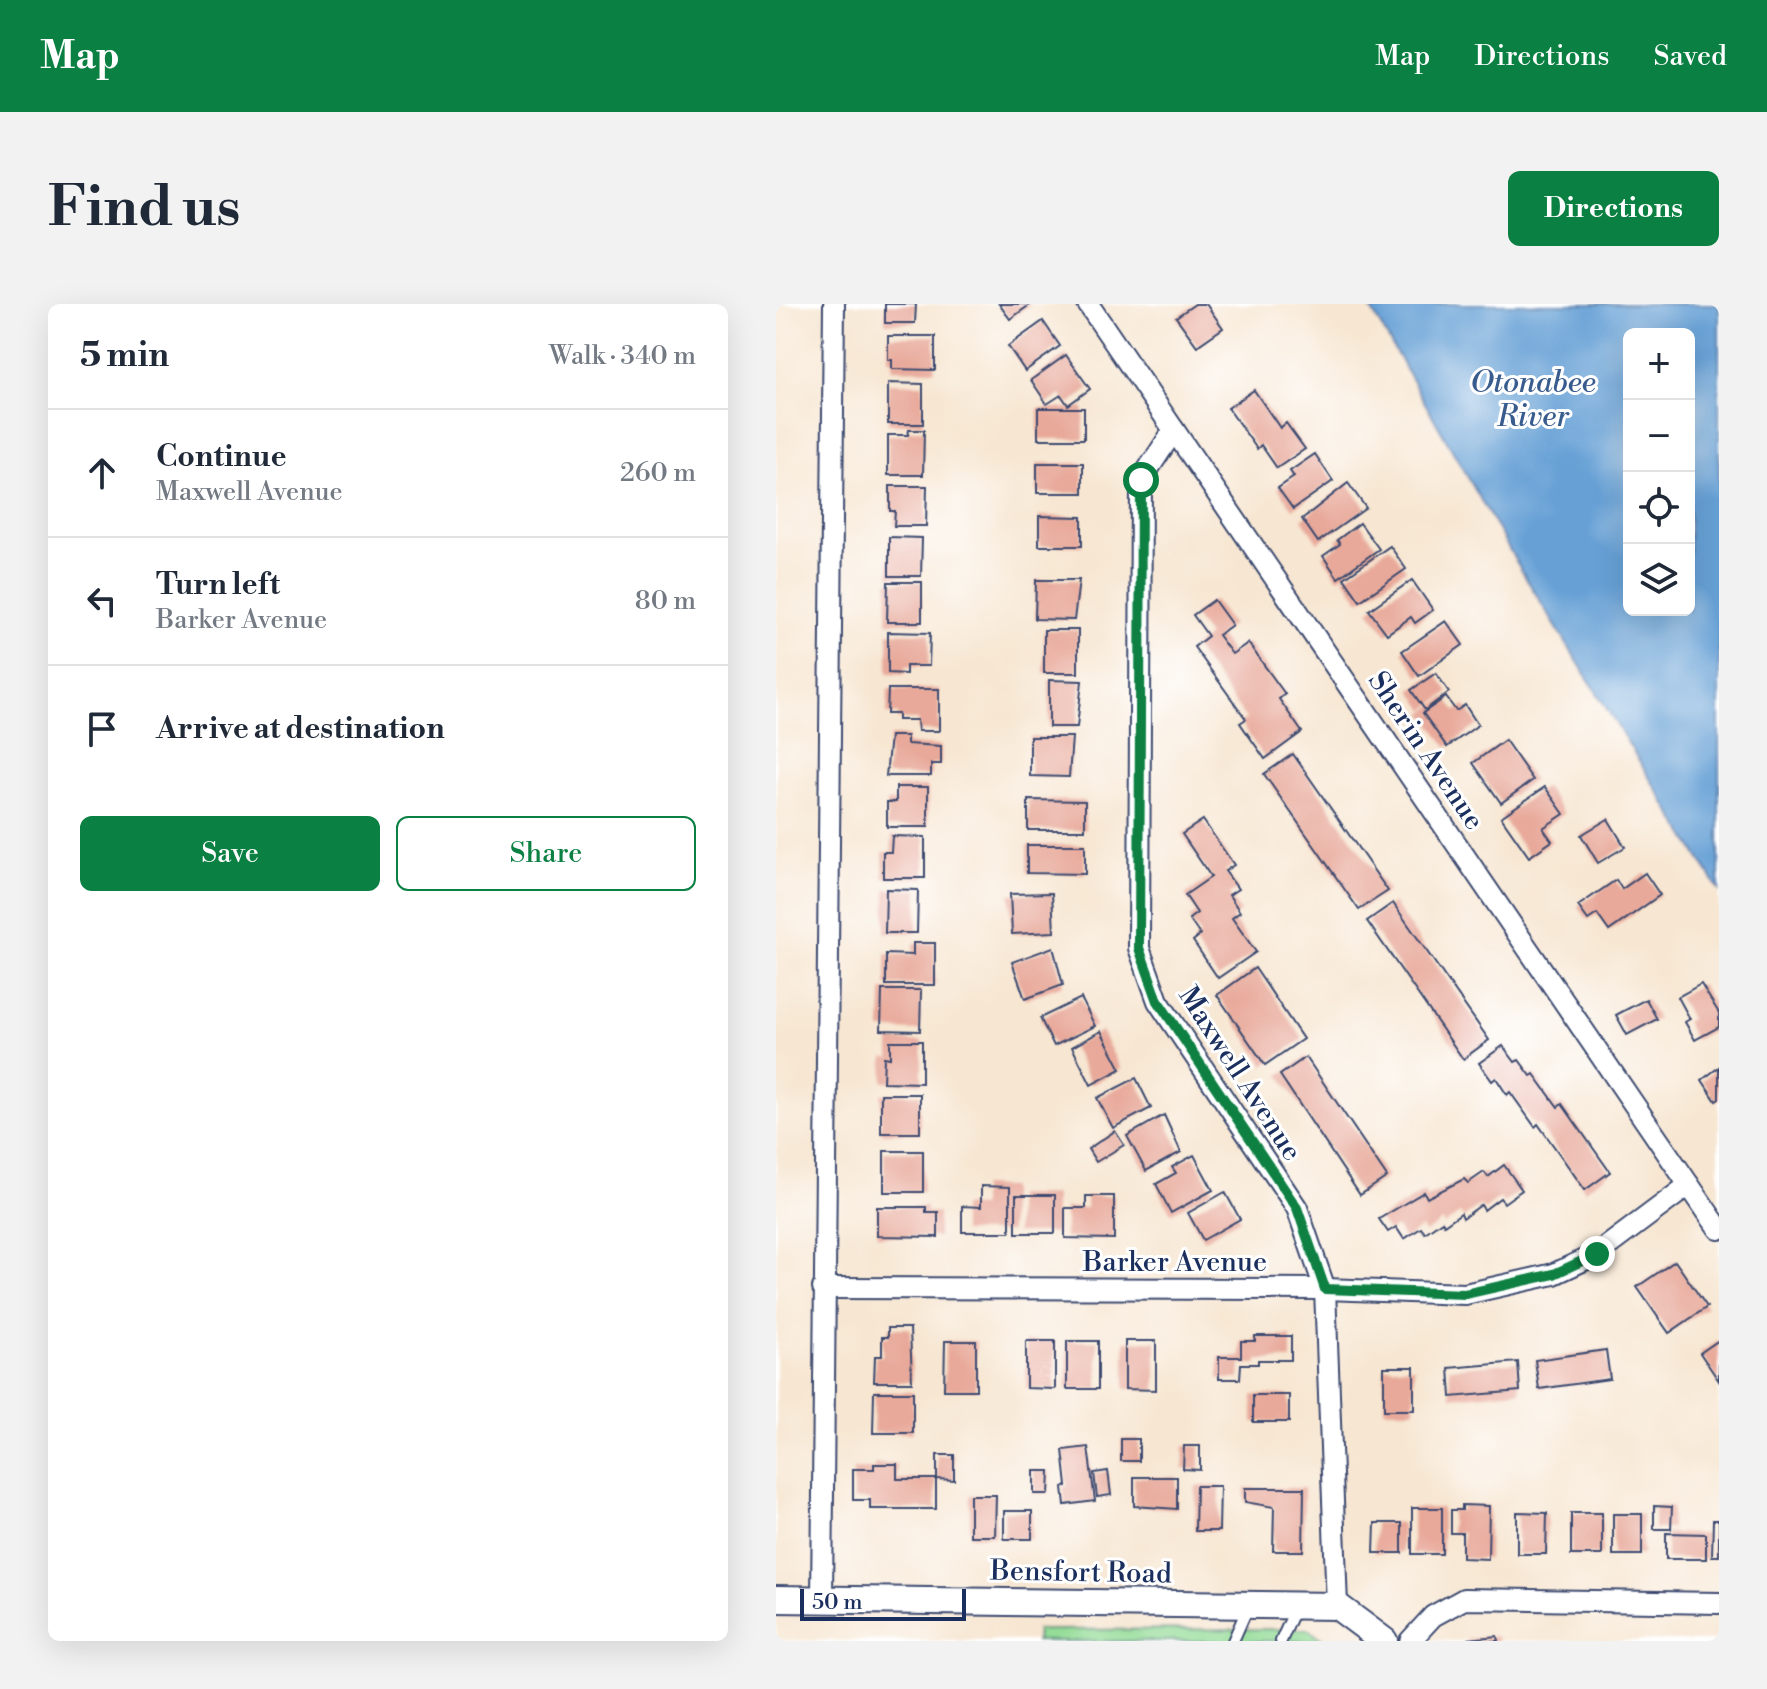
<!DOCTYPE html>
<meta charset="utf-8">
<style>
:root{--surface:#fff;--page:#f2f2f3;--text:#1f2937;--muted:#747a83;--line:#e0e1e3;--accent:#0b8043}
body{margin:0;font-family:"Libre Bodoni",serif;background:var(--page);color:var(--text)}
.controls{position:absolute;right:24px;top:24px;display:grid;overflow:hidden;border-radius:12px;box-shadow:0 8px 32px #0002}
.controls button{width:72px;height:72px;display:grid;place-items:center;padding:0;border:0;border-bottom:2px solid var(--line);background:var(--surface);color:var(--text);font:40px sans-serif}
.scale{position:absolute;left:24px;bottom:20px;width:166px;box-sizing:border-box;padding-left:8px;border:4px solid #1b2f5e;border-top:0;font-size:22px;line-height:28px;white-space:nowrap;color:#1b2f5e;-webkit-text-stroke:6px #fff;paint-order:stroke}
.stop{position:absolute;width:24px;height:24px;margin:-18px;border:6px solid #0b8043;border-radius:50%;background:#fff}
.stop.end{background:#0b8043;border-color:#fff;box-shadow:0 2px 8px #0008}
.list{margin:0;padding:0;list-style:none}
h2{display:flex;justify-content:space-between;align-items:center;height:104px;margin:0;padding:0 32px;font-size:34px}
h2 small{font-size:26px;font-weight:400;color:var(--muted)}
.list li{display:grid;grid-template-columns:52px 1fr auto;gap:24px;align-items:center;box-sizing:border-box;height:128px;padding:0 32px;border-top:2px solid var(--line)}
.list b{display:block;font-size:30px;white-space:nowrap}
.list p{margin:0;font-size:26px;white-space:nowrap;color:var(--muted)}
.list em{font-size:26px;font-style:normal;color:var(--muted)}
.actions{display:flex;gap:16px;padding:24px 32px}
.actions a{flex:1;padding:18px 0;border:2px solid var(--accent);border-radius:12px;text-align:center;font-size:28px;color:var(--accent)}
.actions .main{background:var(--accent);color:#fff}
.icon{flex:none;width:44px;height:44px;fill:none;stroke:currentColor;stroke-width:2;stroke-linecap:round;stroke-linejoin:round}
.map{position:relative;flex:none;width:943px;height:1337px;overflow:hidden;border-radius:12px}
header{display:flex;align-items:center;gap:48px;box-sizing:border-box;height:112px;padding:0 40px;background:var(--accent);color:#fff}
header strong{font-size:38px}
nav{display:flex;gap:44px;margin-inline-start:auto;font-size:28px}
.intro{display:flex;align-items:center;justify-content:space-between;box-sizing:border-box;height:192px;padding:0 48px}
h1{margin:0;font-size:56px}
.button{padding:20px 36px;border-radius:12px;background:var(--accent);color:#fff;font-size:28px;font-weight:700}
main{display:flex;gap:48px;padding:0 48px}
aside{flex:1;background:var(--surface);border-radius:12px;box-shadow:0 8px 32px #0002}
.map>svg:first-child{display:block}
</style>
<header>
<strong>Map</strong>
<nav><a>Map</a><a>Directions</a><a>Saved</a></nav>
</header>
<div class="intro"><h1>Find us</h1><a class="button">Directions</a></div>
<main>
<aside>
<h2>5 min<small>Walk · 340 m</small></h2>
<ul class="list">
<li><svg class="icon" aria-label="ahead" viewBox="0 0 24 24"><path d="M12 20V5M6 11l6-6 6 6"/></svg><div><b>Continue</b><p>Maxwell Avenue</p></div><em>260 m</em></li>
<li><svg class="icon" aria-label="left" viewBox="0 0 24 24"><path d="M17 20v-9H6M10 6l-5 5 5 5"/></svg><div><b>Turn left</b><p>Barker Avenue</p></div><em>80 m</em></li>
<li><svg class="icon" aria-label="arrive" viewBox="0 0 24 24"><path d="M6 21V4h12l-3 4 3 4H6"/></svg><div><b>Arrive at destination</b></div></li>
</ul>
<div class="actions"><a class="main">Save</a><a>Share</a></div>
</aside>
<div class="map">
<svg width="943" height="1337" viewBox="0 0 943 1337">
<rect width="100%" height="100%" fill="#fff"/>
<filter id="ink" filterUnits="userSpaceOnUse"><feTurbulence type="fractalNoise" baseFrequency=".0125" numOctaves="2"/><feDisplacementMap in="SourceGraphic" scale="16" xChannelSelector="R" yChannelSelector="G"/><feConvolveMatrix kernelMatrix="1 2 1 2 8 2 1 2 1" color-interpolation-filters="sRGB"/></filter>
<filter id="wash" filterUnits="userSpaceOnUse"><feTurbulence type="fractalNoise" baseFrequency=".006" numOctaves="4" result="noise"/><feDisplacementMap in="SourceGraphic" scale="32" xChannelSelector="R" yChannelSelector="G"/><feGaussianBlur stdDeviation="1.8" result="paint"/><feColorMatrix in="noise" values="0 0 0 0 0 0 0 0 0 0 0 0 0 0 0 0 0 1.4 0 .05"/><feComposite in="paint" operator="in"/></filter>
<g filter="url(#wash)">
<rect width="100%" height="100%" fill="#f7e6d1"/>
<polygon fill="#94dc97" stroke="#58867a" stroke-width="2" points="531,1325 549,1337 260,1337 261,1326"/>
<path fill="#66a0d5" stroke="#40689a" stroke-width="2" fill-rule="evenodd" d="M 592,0 L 943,0 L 943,586 L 748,271 ZM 853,30 L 913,30 L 913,306 L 853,306 Z"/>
<g id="blocks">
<g fill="#e8a99a">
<polygon points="109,0 140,0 139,19 109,19"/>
<polygon points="223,0 255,0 234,15"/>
<polygon points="419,0 430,0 447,24 421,42 400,13"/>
<polygon points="267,17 284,42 249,67 232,42"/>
<polygon points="112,32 159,32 159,66 116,65 116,56 112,56"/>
<polygon points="290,51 314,85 292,101 285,91 271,100 255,76"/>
<polygon points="112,79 147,80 147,120 112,120"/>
<polygon points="478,86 504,124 510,119 529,145 501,164 485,141 481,145 452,104"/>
<rect x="262" y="104" width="46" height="31"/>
<polygon points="133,126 148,126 147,171 112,171 112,131 132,131"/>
<polygon points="539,150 557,177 517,205 502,184 518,173 514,167"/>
<rect x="261" y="159" width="46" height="30"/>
<polygon points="572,179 590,204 542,238 526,215"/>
<polygon points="114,182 151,182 150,222 118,222 119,207 114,207"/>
<polygon points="263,212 306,213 306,242 263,242"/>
<polygon points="584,219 603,245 562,274 547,252 564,240 561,236"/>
<polygon points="113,233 146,234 145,272 113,272"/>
<polygon points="614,242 630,265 584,297 568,274"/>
<polygon points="260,276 303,276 298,316 259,315"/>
<polygon points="636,276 657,306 639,319 635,313 611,330 593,306"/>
<polygon points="112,278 146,278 146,318 111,318"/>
<polygon points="438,296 456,321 442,331 456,350 472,339 509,390 503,395 526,428 489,455 464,419 470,415 418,343 432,332 417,311"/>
<polygon points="670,317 687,341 643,372 626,347"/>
<rect x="268" y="326" width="34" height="43"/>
<polygon points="112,328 154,329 153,362 130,362 130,370 112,369"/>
<polygon points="660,369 673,388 649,406 635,386"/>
<polygon points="273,376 306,377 301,423 273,423"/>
<polygon points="112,385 163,385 163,427 142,427 141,416 122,416 122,410 111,410"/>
<polygon points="670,393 680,407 689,401 702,421 671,443 647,409"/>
<polygon points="114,432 131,432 131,440 165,442 165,460 155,460 155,472 110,472"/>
<polygon points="254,433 296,433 293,473 254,472"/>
<polygon points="729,436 757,476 725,499 697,459"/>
<polygon points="517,450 612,587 583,606 488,470"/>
<polygon points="120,483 152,483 152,523 111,523 111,498 120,498"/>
<polygon points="769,483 788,510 767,524 776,537 753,553 725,513"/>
<polygon points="252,496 309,497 309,526 252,526"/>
<polygon points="832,515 849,543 822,559 805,531"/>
<polygon points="427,516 458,561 449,567 462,585 453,591 464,608 456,614 480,648 442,674 417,637 424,631 413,615 421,609 409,591 435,573 406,530"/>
<polygon points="116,532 149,533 149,574 107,574 107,548 115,548"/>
<polygon points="251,541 309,541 309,570 251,569"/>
<polygon points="869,569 884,591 833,627 821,610 812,616 802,602 840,576 846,585"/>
<polygon points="110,585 142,586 141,629 109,629"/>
<polygon points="276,589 278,628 236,630 234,590"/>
<polygon points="617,599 713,736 687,755 591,617"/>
<polygon points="137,639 159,639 159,681 110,681 110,650 137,651"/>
<polygon points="277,643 287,681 249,695 236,658"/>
<polygon points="479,664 527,735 489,761 441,691"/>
<polygon points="925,680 943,709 943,723 919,736 909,718 914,715 902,693"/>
<polygon points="106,686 145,686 144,727 105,726"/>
<polygon points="305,694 319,722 278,742 264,714"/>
<polygon points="870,695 881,715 851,731 840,711"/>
<polygon points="325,727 345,765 315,781 296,743"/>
<polygon points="114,737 146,737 146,779 107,778 108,753 114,754"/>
<polygon points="727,742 739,758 743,756 755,772 758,770 782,803 786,800 834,868 809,886 762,820 759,823 734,788 731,791 720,774 716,777 703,759"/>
<polygon points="530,753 611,873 584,891 504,771"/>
<polygon points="943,763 943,795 940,797 926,776"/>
<polygon points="360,774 375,804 337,824 321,794"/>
<rect x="105" y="790" width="39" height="39"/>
<polygon points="388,811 405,848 370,867 351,832"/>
<polygon points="339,827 348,841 320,858 312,845"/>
<rect x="108" y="847" width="39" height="41"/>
<polygon points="418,851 437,886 395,909 380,880 400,869 396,863"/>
<polygon points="728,861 746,886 728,899 724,894 708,906 705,901 687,914 685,909 668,921 666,917 649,929 645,924 628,935 620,923 612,928 603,915 648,888 651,894 688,875 692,879 708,868 712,873"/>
<polygon points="205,882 234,883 234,928 186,928 186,902 205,903"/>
<polygon points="449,888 464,915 427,936 412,909"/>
<rect x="240" y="891" width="39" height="38"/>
<polygon points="310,892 338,892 338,935 289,934 289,904 310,904"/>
<polygon points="101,903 150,903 150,908 162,908 162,933 101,932"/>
<polygon points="899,957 931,1003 893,1029 861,983"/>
<polygon points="112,1024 134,1024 136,1078 98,1078 99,1052 106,1052 106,1033 112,1033"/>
<polygon points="479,1032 515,1032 515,1056 482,1056 482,1060 465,1060 464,1075 443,1075 443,1053 465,1053 465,1037 479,1037"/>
<polygon points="943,1036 943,1077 924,1049"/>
<polygon points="169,1037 200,1037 200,1086 168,1086"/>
<polygon points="250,1037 279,1037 279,1085 250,1084"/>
<rect x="291" y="1037" width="31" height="48"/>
<polygon points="349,1037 380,1037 380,1086 349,1085"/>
<polygon points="830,1046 834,1075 763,1085 759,1056"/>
<polygon points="742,1058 744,1087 675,1093 673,1064"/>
<rect x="608" y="1063" width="30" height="43"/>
<polygon points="98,1088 137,1088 137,1129 97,1129"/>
<rect x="477" y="1091" width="36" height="27"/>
<rect x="345" y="1135" width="18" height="22"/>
<polygon points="408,1142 424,1142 424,1166 407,1165"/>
<polygon points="312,1143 319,1197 289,1201 287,1183 291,1182 287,1146"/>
<polygon points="161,1151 178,1151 178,1176 161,1175"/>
<polygon points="98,1160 121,1160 121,1175 160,1175 160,1205 94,1205 94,1196 77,1196 77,1165 98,1165"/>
<polygon points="258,1167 274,1167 273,1190 258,1190"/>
<polygon points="332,1167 335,1191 321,1193 318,1169"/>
<polygon points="358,1173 401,1173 401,1205 358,1202"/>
<polygon points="420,1182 444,1182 443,1227 419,1227"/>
<polygon points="469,1184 528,1184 527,1247 497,1247 498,1203 469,1198"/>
<polygon points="194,1191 220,1191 219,1232 194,1232"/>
<polygon points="686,1201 713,1202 712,1255 686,1254 686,1229 675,1229 675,1206 686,1206"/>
<polygon points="878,1202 896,1203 895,1225 878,1225"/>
<rect x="636" y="1204" width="30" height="46"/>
<rect x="228" y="1207" width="28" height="28"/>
<polygon points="741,1208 771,1209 770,1250 741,1250"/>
<rect x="795" y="1209" width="31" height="42"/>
<rect x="837" y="1210" width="29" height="41"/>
<polygon points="937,1216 943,1216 943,1252 936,1252"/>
<polygon points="599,1219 626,1219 626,1249 598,1249"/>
<polygon points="890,1229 930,1230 930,1255 890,1255"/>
<polygon points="721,1332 722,1337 692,1337 692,1335"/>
</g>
</g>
</g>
<g filter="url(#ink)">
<use href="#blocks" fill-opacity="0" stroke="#3c4a6f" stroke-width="2"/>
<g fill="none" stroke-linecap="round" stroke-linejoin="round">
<defs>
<g id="service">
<polyline points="457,1337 472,1303"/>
<polyline points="505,1337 520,1303"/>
</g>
<g id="minor">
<polyline points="312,0 943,925"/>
<polyline points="398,126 365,176 363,644 382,697 521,904 549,985 561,1302"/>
<polyline points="47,984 549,985 689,990 778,970 821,950 913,881"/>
<polyline points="46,1295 58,0"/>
<polyline points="634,1337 657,1312 688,1295 943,1299"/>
</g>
<polyline id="tertiary" points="0,1295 561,1302 608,1337"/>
</defs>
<use href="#service" stroke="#3c4a6f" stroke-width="14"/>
<use href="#minor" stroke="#3c4a6f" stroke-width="24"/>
<use href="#tertiary" stroke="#3c4a6f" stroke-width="30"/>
<use href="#service" stroke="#fff" stroke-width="10"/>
<use href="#minor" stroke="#fff" stroke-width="20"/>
<use href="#tertiary" stroke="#fff" stroke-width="26"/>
</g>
</g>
<g fill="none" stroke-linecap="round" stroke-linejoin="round" filter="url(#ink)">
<polyline stroke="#0b8043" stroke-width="10" points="365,176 363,644 382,697 521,904 549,985 689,990 778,970 821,950"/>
</g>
<g text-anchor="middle" stroke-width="6" stroke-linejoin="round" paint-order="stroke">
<g font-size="28" fill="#1b2f5e" stroke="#fff">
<text transform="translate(651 446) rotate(56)" y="10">Sherin Avenue</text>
<text transform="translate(465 769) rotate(57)" y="10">Maxwell Avenue</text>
<text x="399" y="967">Barker Avenue</text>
<text transform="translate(305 1267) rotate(1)" y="10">Bensfort Road</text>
</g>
<g font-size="30" font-style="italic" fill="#395c8e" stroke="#fff">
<text x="757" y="88">Otonabee<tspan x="757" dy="34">River</tspan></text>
</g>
</g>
</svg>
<div class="controls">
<button>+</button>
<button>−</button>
<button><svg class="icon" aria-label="locate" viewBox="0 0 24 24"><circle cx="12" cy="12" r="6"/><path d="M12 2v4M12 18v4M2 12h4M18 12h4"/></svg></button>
<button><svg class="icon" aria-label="layers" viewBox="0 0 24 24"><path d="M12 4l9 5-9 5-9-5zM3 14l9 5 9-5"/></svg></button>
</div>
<div class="scale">50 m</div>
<div class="stop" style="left:365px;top:176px"></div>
<div class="stop end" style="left:821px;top:950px"></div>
</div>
</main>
